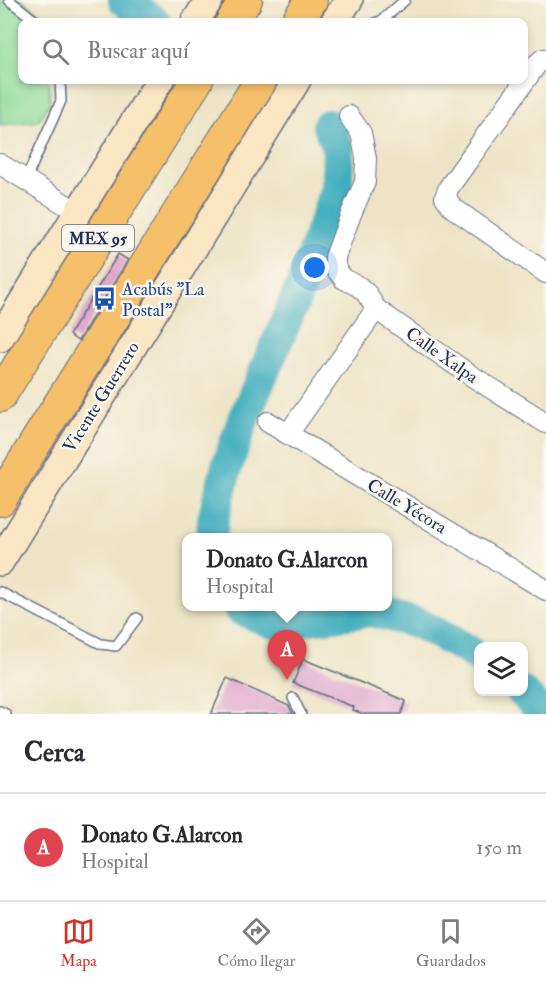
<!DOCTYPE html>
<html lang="es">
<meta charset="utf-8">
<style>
:root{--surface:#fff;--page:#f2f2f3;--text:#2b2b33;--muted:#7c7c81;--line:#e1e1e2;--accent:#d93025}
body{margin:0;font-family:"IM FELL Double Pica",serif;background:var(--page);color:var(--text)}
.controls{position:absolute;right:18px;bottom:18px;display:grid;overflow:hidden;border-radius:12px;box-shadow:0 3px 9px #0003}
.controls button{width:54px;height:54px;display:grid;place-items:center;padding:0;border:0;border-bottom:2px solid var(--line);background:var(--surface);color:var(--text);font:30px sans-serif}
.you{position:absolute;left:315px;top:268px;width:21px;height:21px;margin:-15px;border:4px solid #fff;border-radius:50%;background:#1a73e8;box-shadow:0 0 0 9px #1a73e833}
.badge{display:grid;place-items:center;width:39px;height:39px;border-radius:50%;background:var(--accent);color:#fff;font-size:20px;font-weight:700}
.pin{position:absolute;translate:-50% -50px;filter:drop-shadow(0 2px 3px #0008)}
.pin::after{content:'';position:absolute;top:32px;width:21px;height:18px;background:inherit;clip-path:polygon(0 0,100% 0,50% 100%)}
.popup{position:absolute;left:182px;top:533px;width:210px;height:78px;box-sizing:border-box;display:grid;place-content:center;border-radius:12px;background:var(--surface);filter:drop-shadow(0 2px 4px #0005);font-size:20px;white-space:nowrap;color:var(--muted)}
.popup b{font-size:22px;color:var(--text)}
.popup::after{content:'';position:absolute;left:50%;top:100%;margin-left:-12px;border:12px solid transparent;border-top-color:var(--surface)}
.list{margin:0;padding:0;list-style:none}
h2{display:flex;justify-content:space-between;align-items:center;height:78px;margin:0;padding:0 24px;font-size:26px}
h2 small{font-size:20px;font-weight:400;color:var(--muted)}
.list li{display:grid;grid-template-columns:39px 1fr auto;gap:18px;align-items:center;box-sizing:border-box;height:108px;padding:0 24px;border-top:2px solid var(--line)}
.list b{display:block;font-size:22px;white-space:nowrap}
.list p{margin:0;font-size:20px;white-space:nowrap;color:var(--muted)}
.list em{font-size:20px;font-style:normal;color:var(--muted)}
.icon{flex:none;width:33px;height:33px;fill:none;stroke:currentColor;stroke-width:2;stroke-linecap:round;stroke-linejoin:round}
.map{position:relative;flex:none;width:546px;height:714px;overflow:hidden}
.search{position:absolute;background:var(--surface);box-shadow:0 3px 9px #0003;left:18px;right:18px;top:18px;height:66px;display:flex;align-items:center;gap:15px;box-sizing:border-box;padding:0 21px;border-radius:12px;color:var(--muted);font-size:22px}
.sheet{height:186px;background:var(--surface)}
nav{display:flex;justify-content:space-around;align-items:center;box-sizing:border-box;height:84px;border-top:2px solid var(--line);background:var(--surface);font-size:16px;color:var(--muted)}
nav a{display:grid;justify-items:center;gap:3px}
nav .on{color:var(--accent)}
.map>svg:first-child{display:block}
</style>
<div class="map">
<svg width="546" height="714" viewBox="0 0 546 714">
<rect width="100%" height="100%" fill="#fbf7ec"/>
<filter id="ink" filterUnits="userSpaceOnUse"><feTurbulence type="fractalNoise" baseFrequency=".0167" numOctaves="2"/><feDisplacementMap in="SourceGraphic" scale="12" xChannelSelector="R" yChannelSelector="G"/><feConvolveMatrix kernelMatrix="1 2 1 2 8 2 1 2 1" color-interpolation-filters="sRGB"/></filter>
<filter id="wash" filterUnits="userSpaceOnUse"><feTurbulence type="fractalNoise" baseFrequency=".008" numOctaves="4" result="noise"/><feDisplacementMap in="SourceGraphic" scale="24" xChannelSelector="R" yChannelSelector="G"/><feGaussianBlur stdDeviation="1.35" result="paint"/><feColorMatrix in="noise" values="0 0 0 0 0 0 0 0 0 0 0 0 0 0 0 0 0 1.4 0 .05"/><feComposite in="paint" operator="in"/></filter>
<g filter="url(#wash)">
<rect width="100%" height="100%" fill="#ede4c6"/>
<polygon fill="#8ddb9a" stroke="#54857c" stroke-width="1.5" points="0,0 23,0 46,19 46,22 22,22 22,80 49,80 50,103 38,121 0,125"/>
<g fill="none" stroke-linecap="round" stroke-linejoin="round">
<g stroke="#40adbe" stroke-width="32">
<polyline points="124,0 155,22"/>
<polyline points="212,538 213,519 227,466 243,420 302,284 337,187 338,149 328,125"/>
<polyline points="238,606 239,609 275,624 371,611 420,624 466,649 478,657"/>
<polyline points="522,692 544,714"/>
</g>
</g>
<g id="blocks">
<g fill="#dfa9ce">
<polygon points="118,254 128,260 78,341 69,335"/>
<polygon points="303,659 406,701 401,714 363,714 353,710 354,707 293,683"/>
<polygon points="227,678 289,706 293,714 211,714"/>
</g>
</g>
</g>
<g filter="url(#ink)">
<use href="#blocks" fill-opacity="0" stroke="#646e82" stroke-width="1.5"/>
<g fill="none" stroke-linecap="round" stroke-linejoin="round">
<defs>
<g id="service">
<polyline points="9,0 37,22"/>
<polyline points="377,22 381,21 405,0"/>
<polyline points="26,179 61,101 60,80"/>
<polyline points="0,592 101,644 116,646 137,618"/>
<polyline points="293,698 301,714"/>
<polyline points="0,711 6,714"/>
</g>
<g id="minor">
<polyline points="546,59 543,59 537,64 449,187 445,197 453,208 546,273"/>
<polyline points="349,116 361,133 366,158 365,182 351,214 335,257 335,268 344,279 358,286 367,294 376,309 467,373 546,423"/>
<polyline points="0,164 79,213"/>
<polyline points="268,422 546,590"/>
<polyline points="288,434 376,309"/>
</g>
<g id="secondary">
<polyline points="195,22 209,0"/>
<polyline points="334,22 349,0"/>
<polyline points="0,338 160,80"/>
<polyline points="0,562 297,80"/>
</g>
<g id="primary">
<polyline points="232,22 246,0"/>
<polyline points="297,22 311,0"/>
<polyline points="0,396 197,80"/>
<polyline points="0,500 261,80"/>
</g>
</defs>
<use href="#service" stroke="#646e82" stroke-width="12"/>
<use href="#minor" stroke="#646e82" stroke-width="22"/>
<use href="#secondary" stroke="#646e82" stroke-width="30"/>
<use href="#primary" stroke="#646e82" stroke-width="34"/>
<use href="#service" stroke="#fff" stroke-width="9"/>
<use href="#minor" stroke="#fff" stroke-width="20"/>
<use href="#secondary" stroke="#fbe6c4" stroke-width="27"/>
<use href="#primary" stroke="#f6c06b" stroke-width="32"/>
</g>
</g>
<defs>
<symbol id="bus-bare" viewBox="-9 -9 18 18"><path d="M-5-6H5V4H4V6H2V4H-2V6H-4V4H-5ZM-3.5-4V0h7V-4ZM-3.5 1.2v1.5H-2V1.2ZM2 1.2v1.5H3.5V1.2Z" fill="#1a4fb4" stroke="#fbf7ec" stroke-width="2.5" paint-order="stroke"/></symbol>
</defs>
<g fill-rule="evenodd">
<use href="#bus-bare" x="88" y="282" width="33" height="33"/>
</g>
<g text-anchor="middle" stroke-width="5" stroke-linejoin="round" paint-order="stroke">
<rect fill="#fbf7ec" stroke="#5e6b89" stroke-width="1.5" x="62" y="225" width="72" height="26" rx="4.5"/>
<g font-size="16" font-weight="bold" fill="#1b2f5e">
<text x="98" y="244">MEX 95</text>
</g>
<g font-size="18" fill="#164399" stroke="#fbf7ec" text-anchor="start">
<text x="122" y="295">Acabús "La<tspan x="122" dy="21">Postal"</tspan></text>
</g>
<g font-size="18" fill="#1b2f5e" stroke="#fbf7ec">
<text transform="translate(442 355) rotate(35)" y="6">Calle Xalpa</text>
<text transform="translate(101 397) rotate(-58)" y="6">Vicente Guerrero</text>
<text transform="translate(407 506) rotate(31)" y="6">Calle Yécora</text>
</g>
</g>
</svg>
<div class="controls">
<button><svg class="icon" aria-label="layers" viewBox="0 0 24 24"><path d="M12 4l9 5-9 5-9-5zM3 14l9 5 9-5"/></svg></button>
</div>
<div class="you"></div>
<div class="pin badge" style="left:287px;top:680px;background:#e0444e">A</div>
<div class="popup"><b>Donato G.Alarcon</b>Hospital</div>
<div class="search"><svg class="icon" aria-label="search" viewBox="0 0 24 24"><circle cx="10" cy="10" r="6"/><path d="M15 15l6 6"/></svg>Buscar aquí</div>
</div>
<section class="sheet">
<h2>Cerca<small></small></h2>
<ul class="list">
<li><span class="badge" style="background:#e0444e">A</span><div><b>Donato G.Alarcon</b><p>Hospital</p></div><em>150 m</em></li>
</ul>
</section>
<nav>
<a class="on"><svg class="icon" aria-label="map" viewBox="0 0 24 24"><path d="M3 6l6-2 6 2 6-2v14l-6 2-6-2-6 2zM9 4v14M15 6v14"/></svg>Mapa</a>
<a><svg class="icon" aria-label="directions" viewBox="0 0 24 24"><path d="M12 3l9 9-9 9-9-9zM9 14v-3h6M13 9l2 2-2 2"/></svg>Cómo llegar</a>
<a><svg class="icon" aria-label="saved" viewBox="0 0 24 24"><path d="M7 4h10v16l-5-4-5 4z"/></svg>Guardados</a>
</nav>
